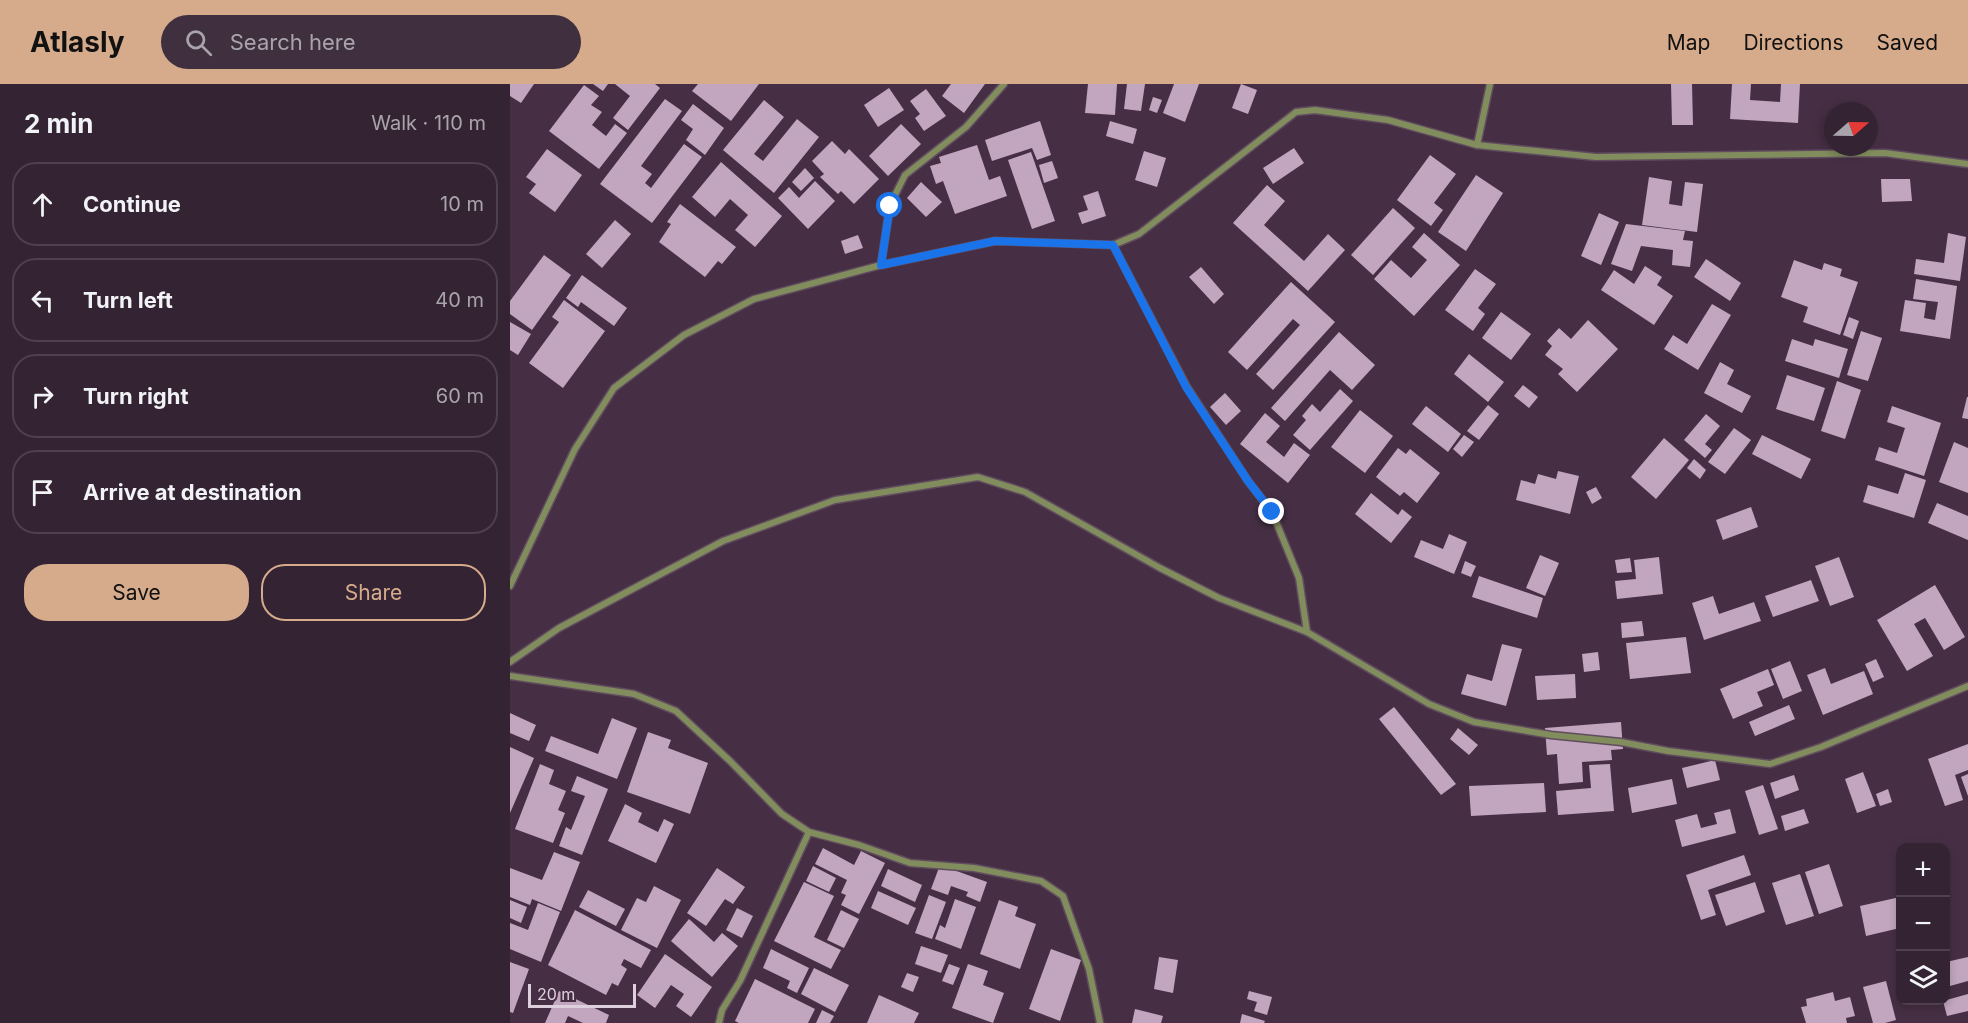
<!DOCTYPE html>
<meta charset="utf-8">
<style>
:root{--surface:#342333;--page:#3f2f3f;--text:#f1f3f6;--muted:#a9a4ac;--line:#4e404e;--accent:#d6ab8b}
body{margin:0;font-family:Inter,sans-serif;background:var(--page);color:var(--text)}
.controls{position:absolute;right:18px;bottom:18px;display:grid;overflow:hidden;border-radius:12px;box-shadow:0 3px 9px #0003}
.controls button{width:54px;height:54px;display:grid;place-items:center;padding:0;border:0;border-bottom:2px solid var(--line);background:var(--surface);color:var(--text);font:30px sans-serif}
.compass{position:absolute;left:1314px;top:18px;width:54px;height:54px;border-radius:50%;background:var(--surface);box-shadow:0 3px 9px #0003;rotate:70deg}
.scale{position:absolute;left:18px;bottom:15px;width:108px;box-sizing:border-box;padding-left:6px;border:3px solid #ddcfdc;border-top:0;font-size:16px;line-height:21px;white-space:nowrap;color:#ddcfdc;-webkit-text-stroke:4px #462f44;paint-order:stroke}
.stop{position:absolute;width:18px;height:18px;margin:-14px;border:4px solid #1a73e8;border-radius:50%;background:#fff}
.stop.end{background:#1a73e8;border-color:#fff;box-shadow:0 2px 6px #0008}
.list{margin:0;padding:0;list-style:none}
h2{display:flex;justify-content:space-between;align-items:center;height:78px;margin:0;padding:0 24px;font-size:26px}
h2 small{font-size:20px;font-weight:400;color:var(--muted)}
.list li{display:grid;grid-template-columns:39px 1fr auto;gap:18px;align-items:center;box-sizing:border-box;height:84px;margin:0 12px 12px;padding:0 12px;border:2px solid var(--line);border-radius:24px}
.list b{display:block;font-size:22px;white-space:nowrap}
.list em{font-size:20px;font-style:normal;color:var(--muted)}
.actions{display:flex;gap:12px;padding:18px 24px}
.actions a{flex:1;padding:14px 0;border:2px solid var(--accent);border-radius:24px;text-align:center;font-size:21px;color:var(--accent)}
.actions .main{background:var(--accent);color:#111}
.icon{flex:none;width:33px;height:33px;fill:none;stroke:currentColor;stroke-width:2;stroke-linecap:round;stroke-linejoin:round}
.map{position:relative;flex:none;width:1458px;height:939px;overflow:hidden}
header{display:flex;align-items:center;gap:36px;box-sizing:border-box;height:84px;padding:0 30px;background:var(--accent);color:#111}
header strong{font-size:28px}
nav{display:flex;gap:33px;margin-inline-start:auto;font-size:21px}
.search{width:420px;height:54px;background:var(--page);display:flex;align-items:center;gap:15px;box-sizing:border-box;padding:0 21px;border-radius:33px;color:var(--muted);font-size:22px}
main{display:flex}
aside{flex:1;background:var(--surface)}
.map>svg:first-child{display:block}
</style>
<header>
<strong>Atlasly</strong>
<div class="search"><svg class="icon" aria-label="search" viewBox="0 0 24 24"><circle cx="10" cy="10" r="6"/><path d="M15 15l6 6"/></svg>Search here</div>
<nav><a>Map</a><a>Directions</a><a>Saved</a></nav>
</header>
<main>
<aside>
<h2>2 min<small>Walk · 110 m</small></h2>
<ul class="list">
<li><svg class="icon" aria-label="ahead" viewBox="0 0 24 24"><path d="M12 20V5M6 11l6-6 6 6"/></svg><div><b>Continue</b></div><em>10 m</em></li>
<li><svg class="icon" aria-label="left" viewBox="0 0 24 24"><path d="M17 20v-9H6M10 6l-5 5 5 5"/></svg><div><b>Turn left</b></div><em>40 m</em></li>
<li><svg class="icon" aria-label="right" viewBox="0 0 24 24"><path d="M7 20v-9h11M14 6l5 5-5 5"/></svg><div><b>Turn right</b></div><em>60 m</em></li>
<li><svg class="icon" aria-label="arrive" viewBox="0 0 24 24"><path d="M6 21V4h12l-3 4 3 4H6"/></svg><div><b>Arrive at destination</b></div></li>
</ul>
<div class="actions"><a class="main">Save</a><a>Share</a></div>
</aside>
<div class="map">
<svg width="1458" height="939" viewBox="0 0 1458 939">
<rect width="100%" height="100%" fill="#462f44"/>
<g fill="#c2a6bf">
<polygon points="0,0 24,0 11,19 0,12"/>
<polygon points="83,0 98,0 93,7"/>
<polygon points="105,0 145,0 150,4 118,46 103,34 120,12"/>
<polygon points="188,0 249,0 221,37 182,7"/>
<polygon points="441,0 475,0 454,29 432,12"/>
<polygon points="578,0 607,0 605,31 575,29"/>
<polygon points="617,0 635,0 631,27 614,25"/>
<polygon points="664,0 689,0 675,38 653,29"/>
<polygon points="731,0 747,6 738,30 722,24"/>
<polygon points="1161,0 1182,0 1183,41 1162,41"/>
<polygon points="1222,0 1241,0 1240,16 1270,18 1271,0 1290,0 1288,39 1220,35"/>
<polygon points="74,1 89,12 81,21 92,28 82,41 96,52 105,40 117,49 89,85 39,47"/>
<polygon points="379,4 394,26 368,43 354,21"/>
<polygon points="416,5 436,32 414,47 405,34 410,30 400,17"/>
<polygon points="643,13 652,16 647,29 639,26"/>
<polygon points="155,15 172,27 131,82 142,90 135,99 141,104 174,60 192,73 142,139 90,100"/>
<polygon points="254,16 274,33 244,70 253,77 287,35 309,53 264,109 213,66"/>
<polygon points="183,20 214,44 195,71 176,56 183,45 171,36"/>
<polygon points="530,37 541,71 527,76 522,64 482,77 475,56"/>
<polygon points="600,37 627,45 623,60 596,52"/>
<polygon points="391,40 411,60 378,92 359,72"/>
<polygon points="322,57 335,70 339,65 369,95 344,120 331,107 328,110 310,93 314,90 302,77"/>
<polygon points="467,61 479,96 490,92 497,112 445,130 433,97 426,100 420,82 431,79 429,73"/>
<polygon points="784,64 794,79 763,100 753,84"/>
<polygon points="37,65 72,91 45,128 19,109 26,100 16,93"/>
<polygon points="634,67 656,74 647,103 625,96"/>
<polygon points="521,68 545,137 522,145 498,76"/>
<polygon points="920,71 946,90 924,119 933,126 921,142 887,116"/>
<polygon points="542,77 548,94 534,99 529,81"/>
<polygon points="211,78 272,132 245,163 225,146 238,131 220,115 205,133 182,113"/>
<polygon points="295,84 304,94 291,107 282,98"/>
<polygon points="966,91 993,109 956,167 928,148"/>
<polygon points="1139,93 1162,97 1159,120 1172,122 1175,98 1193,100 1187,148 1132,141"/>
<polygon points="1371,95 1400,95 1402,117 1372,118"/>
<polygon points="305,97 325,117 298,145 268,114 279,103 289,114"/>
<polygon points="411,98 432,118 416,133 397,114"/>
<polygon points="757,101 775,117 754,141 794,177 818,150 835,166 798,207 723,139"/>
<polygon points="588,107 596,132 572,140 568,129 578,126 573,112"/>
<polygon points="170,120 226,163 212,180 208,177 195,193 149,158 161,140 157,138"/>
<polygon points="883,124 905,144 863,191 841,171"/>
<polygon points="1089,129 1109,138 1091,181 1071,172"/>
<polygon points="105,136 121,150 92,184 76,170"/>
<polygon points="1116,140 1175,147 1173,156 1183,157 1180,183 1162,181 1163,166 1131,162 1122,187 1101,180"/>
<polygon points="914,149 950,181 904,232 864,195 881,176 901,194 917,176 902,163"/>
<polygon points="1438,149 1456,153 1450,197 1404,190 1406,175 1434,179"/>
<polygon points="348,151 353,164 335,170 331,157"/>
<polygon points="34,171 61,191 22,246 0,230 0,217"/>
<polygon points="1196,175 1231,199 1220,217 1184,193"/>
<polygon points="1284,176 1312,186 1314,179 1332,185 1330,192 1348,198 1330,251 1293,238 1298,223 1271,213"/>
<polygon points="1135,182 1152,193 1147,201 1163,212 1144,241 1091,206 1104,186 1124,200"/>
<polygon points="691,183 714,210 704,220 679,193"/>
<polygon points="965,185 986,200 968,224 975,230 963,247 935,226"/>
<polygon points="72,191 117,224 104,242 71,218 68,223 56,214"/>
<polygon points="1406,195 1447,202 1440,255 1390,247 1395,216 1416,219 1414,234 1425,236 1428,218 1403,215"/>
<polygon points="781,198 825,238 763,306 746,290 790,241 783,235 737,286 718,268"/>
<polygon points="54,216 95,247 53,304 19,279 49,238 42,233"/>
<polygon points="1202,220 1221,231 1188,286 1154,265 1163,251 1177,260"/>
<polygon points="991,228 1021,250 1001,276 972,254"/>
<polygon points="1339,233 1349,237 1343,255 1333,251"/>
<polygon points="1078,236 1108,265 1067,308 1048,290 1053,285 1035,271 1042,262 1037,257 1049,244 1061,255"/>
<polygon points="0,238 21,250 8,271 0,266"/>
<polygon points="1351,247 1372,254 1358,297 1337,291"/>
<polygon points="829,248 865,281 842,306 820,286 775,337 761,324"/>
<polygon points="1282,255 1303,262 1305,255 1338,265 1329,294 1275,277"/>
<polygon points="959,270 994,298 978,318 944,290"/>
<polygon points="1210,278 1224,286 1217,300 1241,312 1232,329 1194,309"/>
<polygon points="1277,291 1315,304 1304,337 1266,325"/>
<polygon points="1327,297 1351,306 1335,355 1311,347"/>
<polygon points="1013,301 1028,313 1019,324 1004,312"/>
<polygon points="830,305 843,317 800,366 783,351 796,336 792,332 802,320 810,328"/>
<polygon points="715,309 731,327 716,341 700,323"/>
<polygon points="1457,313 1458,313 1458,335 1452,334"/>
<polygon points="978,321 989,330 969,356 957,347"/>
<polygon points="916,322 951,350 938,368 902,340"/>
<polygon points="1382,322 1431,339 1414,392 1365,376 1369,363 1387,369 1395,344 1377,338"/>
<polygon points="850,326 883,352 855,389 821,363"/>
<polygon points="755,329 770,342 756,358 774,373 784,359 800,371 778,399 730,360"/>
<polygon points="1196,330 1210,342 1195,360 1202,366 1195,374 1174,356"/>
<polygon points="1224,344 1241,356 1215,390 1198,378"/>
<polygon points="954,351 964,358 952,373 943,365"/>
<polygon points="1252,351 1301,375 1291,395 1242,370"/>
<polygon points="1154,354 1179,376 1146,415 1121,393"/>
<polygon points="1444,358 1458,364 1458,409 1429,398"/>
<polygon points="888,364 896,370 900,365 930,389 907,419 894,408 890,412 866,393"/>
<polygon points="1184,375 1196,386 1190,395 1177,384"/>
<polygon points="1048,387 1069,392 1060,430 1006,416 1011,396 1025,400 1028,390 1046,395"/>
<polygon points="1395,389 1416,396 1404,434 1353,418 1358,401 1388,410"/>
<polygon points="1086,403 1092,414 1082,420 1076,408"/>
<polygon points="861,409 888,431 892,425 902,433 881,459 845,430"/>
<polygon points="1427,419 1458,432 1458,456 1418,439"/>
<polygon points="1241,423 1248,443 1213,456 1206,436"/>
<polygon points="939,450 957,458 944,490 904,473 911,456 933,465"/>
<polygon points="1030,471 1049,479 1035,512 1016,504"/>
<polygon points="1149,473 1153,510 1107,515 1105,497 1126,495 1124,476"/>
<polygon points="1329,473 1344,513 1320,522 1305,482"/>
<polygon points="1120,474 1122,488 1107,489 1105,476"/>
<polygon points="955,477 966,482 961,493 951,489"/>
<polygon points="969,492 1033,514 1027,534 962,513"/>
<polygon points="1301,496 1309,517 1263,533 1255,512"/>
<polygon points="1425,501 1455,553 1434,566 1415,534 1404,540 1423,572 1397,587 1367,536"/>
<polygon points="1203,512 1209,530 1244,518 1251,537 1194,556 1182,519"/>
<polygon points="1132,537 1134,552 1112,554 1111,539"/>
<polygon points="1176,553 1181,589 1120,595 1116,559"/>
<polygon points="992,560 1012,565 996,622 951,610 957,590 982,597"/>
<polygon points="1088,568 1090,586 1074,588 1072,570"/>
<polygon points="1366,575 1374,593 1363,598 1355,580"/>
<polygon points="1280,577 1292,607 1273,615 1261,585"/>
<polygon points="1315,584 1321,600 1354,587 1363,610 1313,631 1297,591"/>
<polygon points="1258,585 1264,601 1247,608 1253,622 1223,635 1210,605"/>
<polygon points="1065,590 1066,614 1027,616 1025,592"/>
<polygon points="1279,621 1285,635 1245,652 1239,638"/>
<polygon points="884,623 946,700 931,711 869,635"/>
<polygon points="0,629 26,641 19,657 0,649"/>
<polygon points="102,634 127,644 107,695 35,667 41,652 88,670"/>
<polygon points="1111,638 1113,665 1101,666 1102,676 1072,678 1073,698 1049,700 1047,670 1037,671 1035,644"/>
<polygon points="948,644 968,661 959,671 940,655"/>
<polygon points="138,648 161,656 158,664 198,679 180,730 117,708"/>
<polygon points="1458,660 1458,686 1445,691 1453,716 1435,722 1418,675"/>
<polygon points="0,663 24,674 0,729"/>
<polygon points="1205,676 1210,696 1177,704 1172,684"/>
<polygon points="30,680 44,686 39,700 56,707 48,726 55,729 43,759 5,745"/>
<polygon points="1100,680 1104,727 1048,731 1046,707 1081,704 1079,681"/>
<polygon points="1353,688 1366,722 1347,729 1335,695"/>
<polygon points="1458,690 1458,712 1451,693"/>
<polygon points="1284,691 1289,706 1265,715 1260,699"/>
<polygon points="67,692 98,705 72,771 49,762 56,743 61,746 75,712 61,707"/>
<polygon points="1162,695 1167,720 1122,729 1118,704"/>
<polygon points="1034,699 1036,728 961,732 959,702"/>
<polygon points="1253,701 1268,745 1249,751 1235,707"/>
<polygon points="1378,705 1382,718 1370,722 1366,710"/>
<polygon points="115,720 132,729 128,738 148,748 154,735 164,740 146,779 98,757"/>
<polygon points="1220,725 1226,749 1172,763 1165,736 1187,730 1191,744 1207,740 1204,729"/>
<polygon points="1294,725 1299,739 1275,747 1271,732"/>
<polygon points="313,764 344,781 351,767 375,779 349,830 331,821 336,811 331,809 337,796 305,780"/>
<polygon points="44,768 70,778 51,827 22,815 20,821 0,813 0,784 32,796"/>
<polygon points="1234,771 1241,791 1198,806 1206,831 1191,836 1176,791"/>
<polygon points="1319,780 1333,822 1309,830 1295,788"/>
<polygon points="430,781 477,798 470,818 456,812 458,808 441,802 438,811 421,805"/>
<polygon points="303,782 326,794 319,808 296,797"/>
<polygon points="207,784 235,803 223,820 215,815 196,842 177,829"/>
<polygon points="378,785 412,801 405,818 371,802"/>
<polygon points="1290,790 1304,832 1276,841 1262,799"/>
<polygon points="294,798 324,812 304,853 331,866 321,885 264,857"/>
<polygon points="1245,798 1255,828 1216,842 1205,811"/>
<polygon points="144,802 171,816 147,864 111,846 127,814 136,818"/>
<polygon points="78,806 115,825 106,842 69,823"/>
<polygon points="368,807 406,824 398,841 361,824"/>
<polygon points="419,811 436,818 422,855 405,849"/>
<polygon points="1390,813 1390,844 1356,852 1350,822"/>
<polygon points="445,815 466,823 451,865 425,855 430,841 435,844"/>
<polygon points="0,816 17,823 11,839 0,834"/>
<polygon points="489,816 508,823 505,832 526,840 510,885 470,870"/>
<polygon points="28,819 50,828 31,878 0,865 0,839 18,846"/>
<polygon points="227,824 243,832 232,854 216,846"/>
<polygon points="65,826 141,866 131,884 114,875 111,881 117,885 108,902 102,899 96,911 38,881"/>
<polygon points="331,826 349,835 334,864 317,856"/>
<polygon points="179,835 204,858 212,849 228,862 202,893 161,857"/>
<polygon points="411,862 438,871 431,889 405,880"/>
<polygon points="261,865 299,884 287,909 277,904 280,897 253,884"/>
<polygon points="541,865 571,876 550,937 519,925"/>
<polygon points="155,870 202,903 181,933 166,922 174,910 161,901 145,924 127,911"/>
<polygon points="649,873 668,876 663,909 644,905"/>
<polygon points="1458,873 1458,897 1440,902 1436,878"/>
<polygon points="0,878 19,885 3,929 0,928"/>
<polygon points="439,880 450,884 443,901 432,897"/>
<polygon points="458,880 478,887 473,901 494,909 483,939 442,924"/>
<polygon points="304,884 339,901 325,928 291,910"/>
<polygon points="397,889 409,893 403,908 391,903"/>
<polygon points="245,895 305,925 298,939 229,939 225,937"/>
<polygon points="1376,897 1386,936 1375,939 1363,939 1353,903"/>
<polygon points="49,907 99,931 96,939 73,939 58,932 55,939 35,939"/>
<polygon points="739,907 762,913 757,931 744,927 747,918 737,915"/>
<polygon points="1323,908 1325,917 1340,913 1345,932 1336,934 1337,939 1296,939 1291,923 1297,922 1296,915"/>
<polygon points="1458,910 1458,927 1437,932 1433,917"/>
<polygon points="369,911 409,929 404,939 357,939"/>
<polygon points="625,925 653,932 651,939 622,939"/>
<polygon points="312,926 324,932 320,939 306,939"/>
<polygon points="732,930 755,937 754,939 730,939"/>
</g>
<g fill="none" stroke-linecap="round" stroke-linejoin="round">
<defs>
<g id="minor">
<polyline points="967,61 980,0"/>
<polyline points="603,161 677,303 738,397 762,428 789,494 797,548"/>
<polyline points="371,181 380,121 395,91 456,43 494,0"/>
<polyline points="0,502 65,365 104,304 174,251 244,215 371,181 485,157 603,161 629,150 786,28 805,26 878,36 967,61 1086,73 1375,69 1458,80"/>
<polyline points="0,578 49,544 213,457 325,416 468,393 515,408 650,484 709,514 797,548 919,620 964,638 1041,651 1111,658 1158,667 1260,680 1311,663 1458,602"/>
<polyline points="0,592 124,610 166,627 220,677 272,730 299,748 349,761 400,779 464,784 531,797 553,812 579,885 590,939"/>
<polyline points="209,939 212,926 230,897 299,748"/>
</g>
</defs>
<use href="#minor" stroke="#614c5f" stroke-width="9"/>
<use href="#minor" stroke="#818d5c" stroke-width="6"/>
</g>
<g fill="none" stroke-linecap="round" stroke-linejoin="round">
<polyline stroke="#1a73e8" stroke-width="8" points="380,122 371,181 485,157 603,161 676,303 738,397 762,428"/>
</g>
</svg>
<div class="controls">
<button>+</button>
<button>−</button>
<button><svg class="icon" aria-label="layers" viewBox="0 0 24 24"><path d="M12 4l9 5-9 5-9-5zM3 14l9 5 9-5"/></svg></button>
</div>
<svg class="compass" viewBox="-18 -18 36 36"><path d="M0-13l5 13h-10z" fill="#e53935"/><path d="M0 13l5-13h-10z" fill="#a9a4ac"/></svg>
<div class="scale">20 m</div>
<div class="stop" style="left:380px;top:122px"></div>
<div class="stop end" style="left:762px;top:428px"></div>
</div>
</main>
